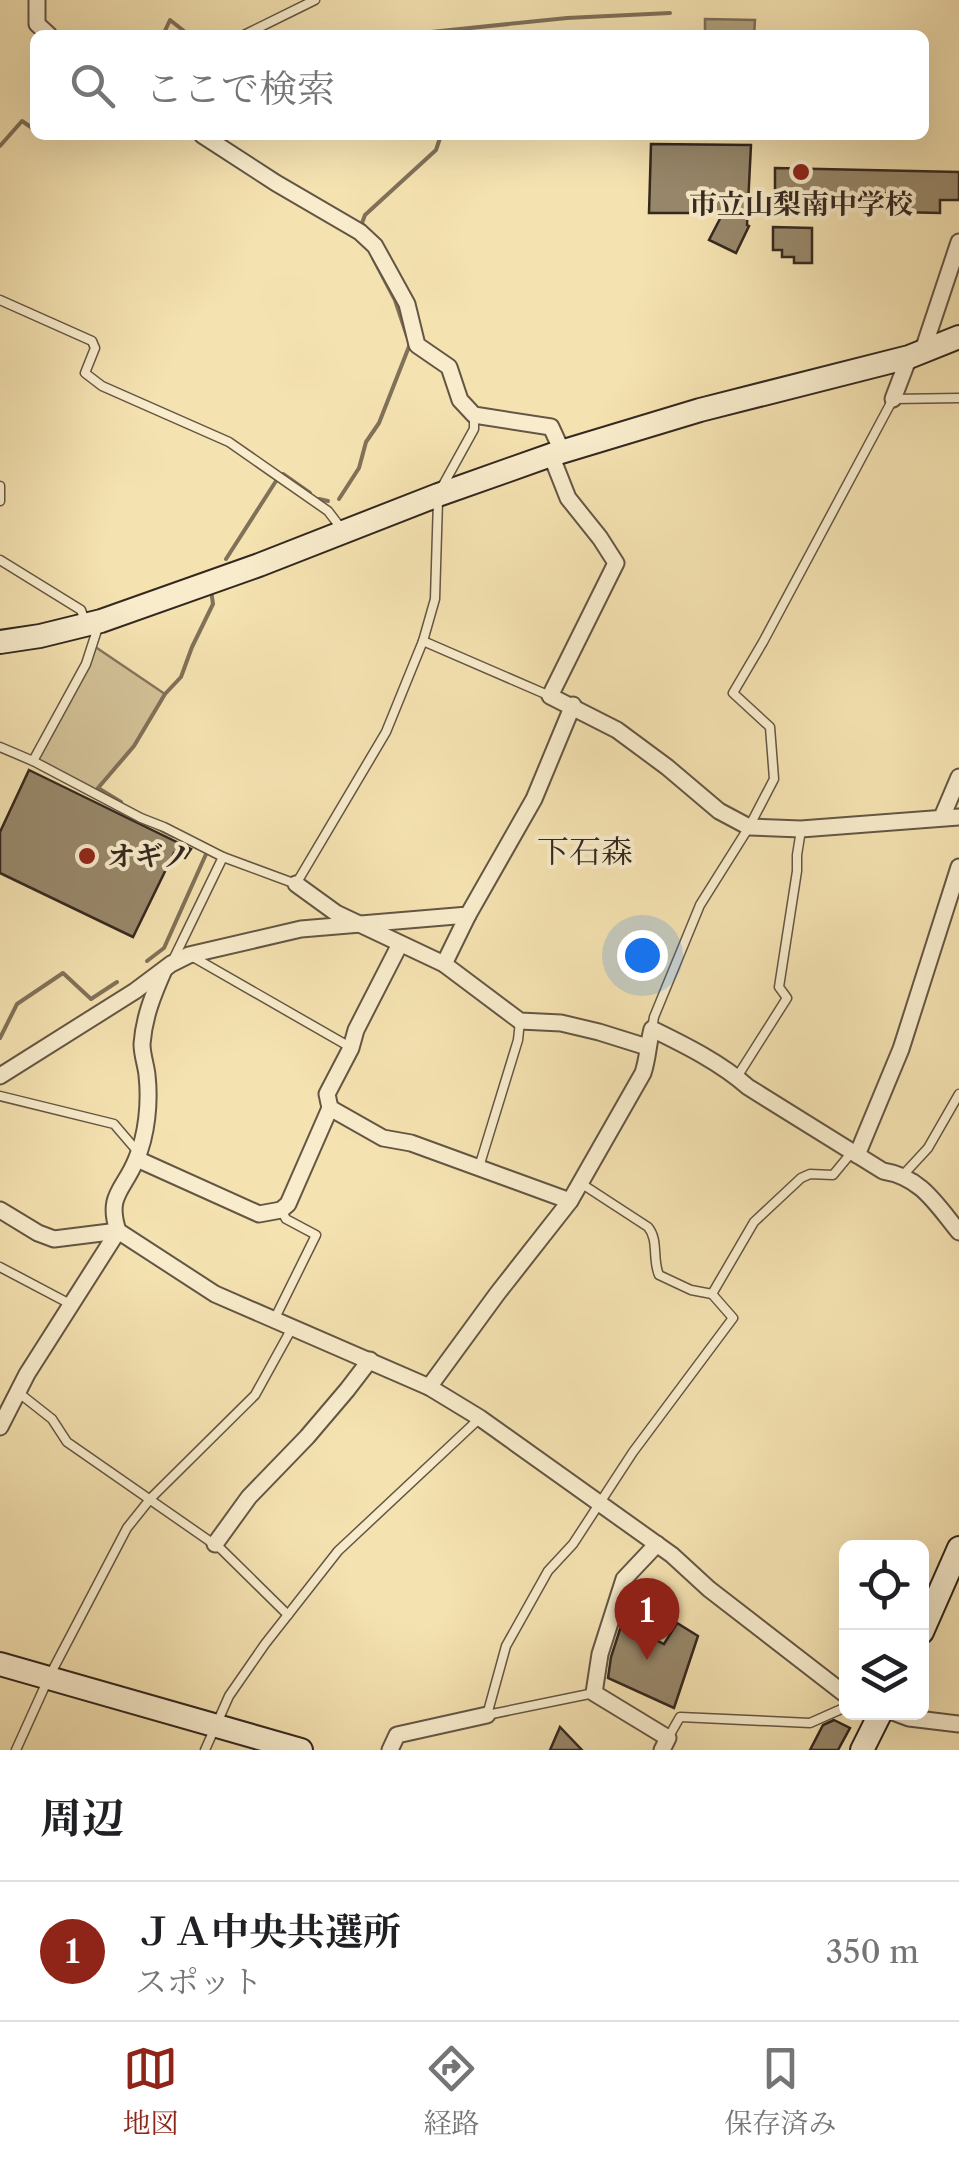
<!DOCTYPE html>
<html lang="ja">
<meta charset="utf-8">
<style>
:root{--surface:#fff;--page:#f6f6f6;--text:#202124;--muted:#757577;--line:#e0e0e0;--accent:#8f2418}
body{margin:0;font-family:"Libre Caslon Text","Noto Serif JP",serif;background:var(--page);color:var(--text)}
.controls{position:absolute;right:30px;bottom:30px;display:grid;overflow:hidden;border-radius:15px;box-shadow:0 10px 40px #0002}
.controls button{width:90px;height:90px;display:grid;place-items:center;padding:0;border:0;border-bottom:2px solid var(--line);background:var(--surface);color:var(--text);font:50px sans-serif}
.you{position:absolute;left:642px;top:955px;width:35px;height:35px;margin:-25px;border:8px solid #fff;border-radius:50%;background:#1a73e8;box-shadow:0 0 0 15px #1a73e833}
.badge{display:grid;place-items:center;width:65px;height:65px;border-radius:50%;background:var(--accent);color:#fff;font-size:32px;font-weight:700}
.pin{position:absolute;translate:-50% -82px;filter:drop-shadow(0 2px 5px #0008)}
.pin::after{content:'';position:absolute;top:52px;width:35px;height:30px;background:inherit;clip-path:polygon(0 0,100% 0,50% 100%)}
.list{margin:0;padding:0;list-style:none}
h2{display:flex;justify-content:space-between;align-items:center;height:130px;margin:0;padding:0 40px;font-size:42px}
h2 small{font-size:32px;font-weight:400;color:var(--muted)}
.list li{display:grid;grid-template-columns:65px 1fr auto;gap:30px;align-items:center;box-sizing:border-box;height:140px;padding:0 40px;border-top:2px solid var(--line)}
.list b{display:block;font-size:38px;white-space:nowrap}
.list p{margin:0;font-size:32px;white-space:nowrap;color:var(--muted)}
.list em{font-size:32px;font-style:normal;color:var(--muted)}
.icon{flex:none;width:55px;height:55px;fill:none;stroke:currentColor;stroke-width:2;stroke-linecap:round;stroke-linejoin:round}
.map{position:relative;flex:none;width:959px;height:1750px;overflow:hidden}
.search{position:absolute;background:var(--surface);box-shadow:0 10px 40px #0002;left:30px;right:30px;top:30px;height:110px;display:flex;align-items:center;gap:25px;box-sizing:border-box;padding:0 35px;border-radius:15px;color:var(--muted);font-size:38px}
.sheet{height:270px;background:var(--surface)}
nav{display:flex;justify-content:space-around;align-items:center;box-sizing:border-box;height:140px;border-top:2px solid var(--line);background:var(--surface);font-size:28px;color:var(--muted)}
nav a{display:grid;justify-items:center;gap:5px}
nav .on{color:var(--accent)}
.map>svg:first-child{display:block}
</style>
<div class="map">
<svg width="959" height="1750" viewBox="0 0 959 1750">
<rect width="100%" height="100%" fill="#f5e2b1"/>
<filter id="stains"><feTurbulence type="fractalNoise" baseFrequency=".002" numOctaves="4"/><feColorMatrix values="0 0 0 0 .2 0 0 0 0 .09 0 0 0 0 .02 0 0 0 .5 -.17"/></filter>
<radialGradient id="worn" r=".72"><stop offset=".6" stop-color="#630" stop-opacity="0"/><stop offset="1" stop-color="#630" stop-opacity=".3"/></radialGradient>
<polygon fill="#d4c298" stroke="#84745c" stroke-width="2.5" points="91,644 165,694 134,746 94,793 33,761 73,685"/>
<polygon fill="#b3a27f" stroke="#807159" stroke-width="2.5" points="705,19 755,20 754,35 705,35"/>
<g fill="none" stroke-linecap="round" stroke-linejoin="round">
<g stroke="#807159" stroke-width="4">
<polyline points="163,35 170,20 189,35"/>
<polyline points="402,35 567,18 670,13"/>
<polyline points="0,146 22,121 35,130"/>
<polyline points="366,230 362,223 365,215 436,150 441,135"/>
<polyline points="373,258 395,300 407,336"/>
<polyline points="283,474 310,493"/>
<polyline points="319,499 328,501"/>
<polyline points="339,499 359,468 366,442 379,423 410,344"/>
<polyline points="226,559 276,481"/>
<polyline points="121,802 98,788 134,746 165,694 181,677 192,647 213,604 211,590"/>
<polyline points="155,827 173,836"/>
<polyline points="147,961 164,948 207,852 205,850"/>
<polyline points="0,1038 17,1004 63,973 91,999 117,982"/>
</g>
</g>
<g fill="#98886b" stroke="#33271f" stroke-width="2.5">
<polygon points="651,144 751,145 747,225 749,226 736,253 709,240 723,213 649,213"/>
<polygon points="775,168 959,172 959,200 940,200 940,213 897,212 898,194 874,193 874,208 839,207 839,197 775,195"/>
<polygon points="773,227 812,228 812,263 794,263 794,257 782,257 782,250 773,250"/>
<polygon points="29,770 191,849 185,858 174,853 133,937 0,873 0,832"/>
<polygon points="622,1623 664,1644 677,1623 698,1636 674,1708 608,1678 611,1657"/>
<polygon points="834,1720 850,1728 838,1750 810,1750 823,1725"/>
<polygon points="560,1727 582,1750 550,1750"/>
</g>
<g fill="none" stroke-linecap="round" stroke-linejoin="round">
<defs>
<g id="lane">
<polyline points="244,35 315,0"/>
<polyline points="0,300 92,341 95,348 85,373 102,386 229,442 328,511 341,528"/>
<polyline points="0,486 0,501"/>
<polyline points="442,487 474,429 474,415"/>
<polyline points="0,560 81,610 85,621"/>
<polyline points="99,624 86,664 33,761 141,818 164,827 223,857 296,884 386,732 423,641 435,599 438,500"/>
<polyline points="423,641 550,696"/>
<polyline points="0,747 33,761"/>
<polyline points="193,957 350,1047"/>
<polyline points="173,960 223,857"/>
<polyline points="652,1029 654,1017 700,905 749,827 774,779 770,727 733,693 763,642 893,399 959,398"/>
<polyline points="737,1077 787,998 779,987 797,871 797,855 801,830"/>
<polyline points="0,1096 114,1124 138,1152"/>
<polyline points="479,1167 518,1040 520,1021"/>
<polyline points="904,1174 928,1148 959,1094"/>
<path d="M 582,1184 L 648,1227 C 659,1240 652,1259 659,1275 L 691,1290 L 712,1294"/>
<polyline points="0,1267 72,1305"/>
<polyline points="274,1320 316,1235 286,1219 281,1210"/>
<polyline points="19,1393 52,1419 67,1442 221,1549 288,1615"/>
<polyline points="594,1693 487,1715 506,1646 548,1571 573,1544 633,1452 733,1318 712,1294 754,1222 801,1178 810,1174 833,1175 852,1152"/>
<polyline points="668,1738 680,1717 810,1723 846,1707"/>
<polyline points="16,1750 49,1677 127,1528 151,1498 255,1395 292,1328"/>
<polyline points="205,1750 229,1696 265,1644 338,1551 480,1418"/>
</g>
<g id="street">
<polyline points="37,0 37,24 49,35"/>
<polyline points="202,135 276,183 360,232 375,246 407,304 417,345 449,367 460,400 474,415 551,427 562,451"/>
<polyline points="922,353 959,242"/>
<polyline points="893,399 909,357"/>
<polyline points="551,455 568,498 600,538 616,563 550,696 617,730 667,767 719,811 749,827 801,829 959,817"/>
<polyline points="942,817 959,777"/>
<polyline points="296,884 336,913 444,964 520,1021 561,1023 599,1032 647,1047"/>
<polyline points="444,964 468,915"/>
<path d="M 164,970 C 153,995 144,1017 142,1044 C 142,1055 146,1065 147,1075 C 150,1102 147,1135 136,1160 C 124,1190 106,1195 118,1231 L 215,1294 L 429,1387 L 480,1418 L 672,1555 L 709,1589 L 846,1695"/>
<polyline points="0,1076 135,991 171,964 189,955 301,929 468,915 534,799 573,705"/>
<polyline points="330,1108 383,1138 411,1143 570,1201"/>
<polyline points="857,1155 901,1049 959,867"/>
<polyline points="137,1159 259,1214 281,1210 288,1204 330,1108 327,1094 351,1048 356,1030 400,944"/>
<polyline points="0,1210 38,1233 54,1239 118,1231"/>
<path d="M 429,1387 L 497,1294 L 570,1201 L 643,1073 C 648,1058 648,1044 652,1029 C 685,1045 721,1063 748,1087 L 883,1171 C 921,1177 936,1204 959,1232"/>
<polyline points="0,1427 27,1374 118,1231"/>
<polyline points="215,1544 249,1497 307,1437 347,1390 370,1360"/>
<polyline points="657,1544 624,1579 600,1654 594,1693 668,1738 662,1750"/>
<polyline points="893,1712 909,1718 959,1724"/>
<polyline points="390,1750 397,1735 487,1715"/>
</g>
<g id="secondary">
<polyline points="0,642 40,636 101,621 259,565 438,495 551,455 700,410 909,357 959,337"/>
<polyline points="922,1632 959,1548"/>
<polyline points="0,1664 301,1750"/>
<polyline points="862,1750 881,1712"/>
</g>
</defs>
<use href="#lane" stroke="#645644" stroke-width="11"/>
<use href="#street" stroke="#645644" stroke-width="19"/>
<use href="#secondary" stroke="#33271f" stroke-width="26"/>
<use href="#lane" stroke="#f8eccc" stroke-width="8"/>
<use href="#street" stroke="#f8eccc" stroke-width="15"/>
<use href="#secondary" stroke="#f8eccc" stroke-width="22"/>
</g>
<g fill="#8f2418" stroke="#f8eccc" stroke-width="4">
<circle cx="801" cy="172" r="10"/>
<circle cx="87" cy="856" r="10"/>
</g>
<g text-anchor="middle" stroke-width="8" stroke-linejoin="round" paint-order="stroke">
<g font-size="28" font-weight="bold" fill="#33271f" stroke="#f8eccc">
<text x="801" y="214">市立山梨南中学校</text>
<text x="107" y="866" text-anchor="start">オギノ</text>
</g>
<g font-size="32" fill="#33271f" stroke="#f8eccc">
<text x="585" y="863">下石森</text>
</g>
</g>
<rect width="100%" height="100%" filter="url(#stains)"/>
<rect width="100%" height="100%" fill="url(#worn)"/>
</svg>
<div class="controls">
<button><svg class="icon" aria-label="locate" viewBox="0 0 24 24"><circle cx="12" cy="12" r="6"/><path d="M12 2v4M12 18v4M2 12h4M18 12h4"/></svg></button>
<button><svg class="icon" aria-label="layers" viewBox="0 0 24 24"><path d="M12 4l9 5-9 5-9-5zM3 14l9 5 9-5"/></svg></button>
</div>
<div class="you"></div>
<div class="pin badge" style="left:647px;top:1660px">1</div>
<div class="search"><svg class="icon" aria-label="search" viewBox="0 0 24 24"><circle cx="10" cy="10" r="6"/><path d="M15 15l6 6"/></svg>ここで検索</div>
</div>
<section class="sheet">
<h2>周辺<small></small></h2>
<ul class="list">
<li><span class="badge">1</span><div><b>ＪＡ中央共選所</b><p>スポット</p></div><em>350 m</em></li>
</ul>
</section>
<nav>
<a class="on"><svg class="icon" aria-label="map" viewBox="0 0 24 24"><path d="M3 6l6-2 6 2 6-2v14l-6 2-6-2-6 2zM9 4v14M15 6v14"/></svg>地図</a>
<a><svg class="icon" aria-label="directions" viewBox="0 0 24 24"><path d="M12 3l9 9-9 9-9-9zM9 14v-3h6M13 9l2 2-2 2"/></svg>経路</a>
<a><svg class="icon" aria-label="saved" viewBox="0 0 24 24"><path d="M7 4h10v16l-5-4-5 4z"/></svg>保存済み</a>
</nav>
